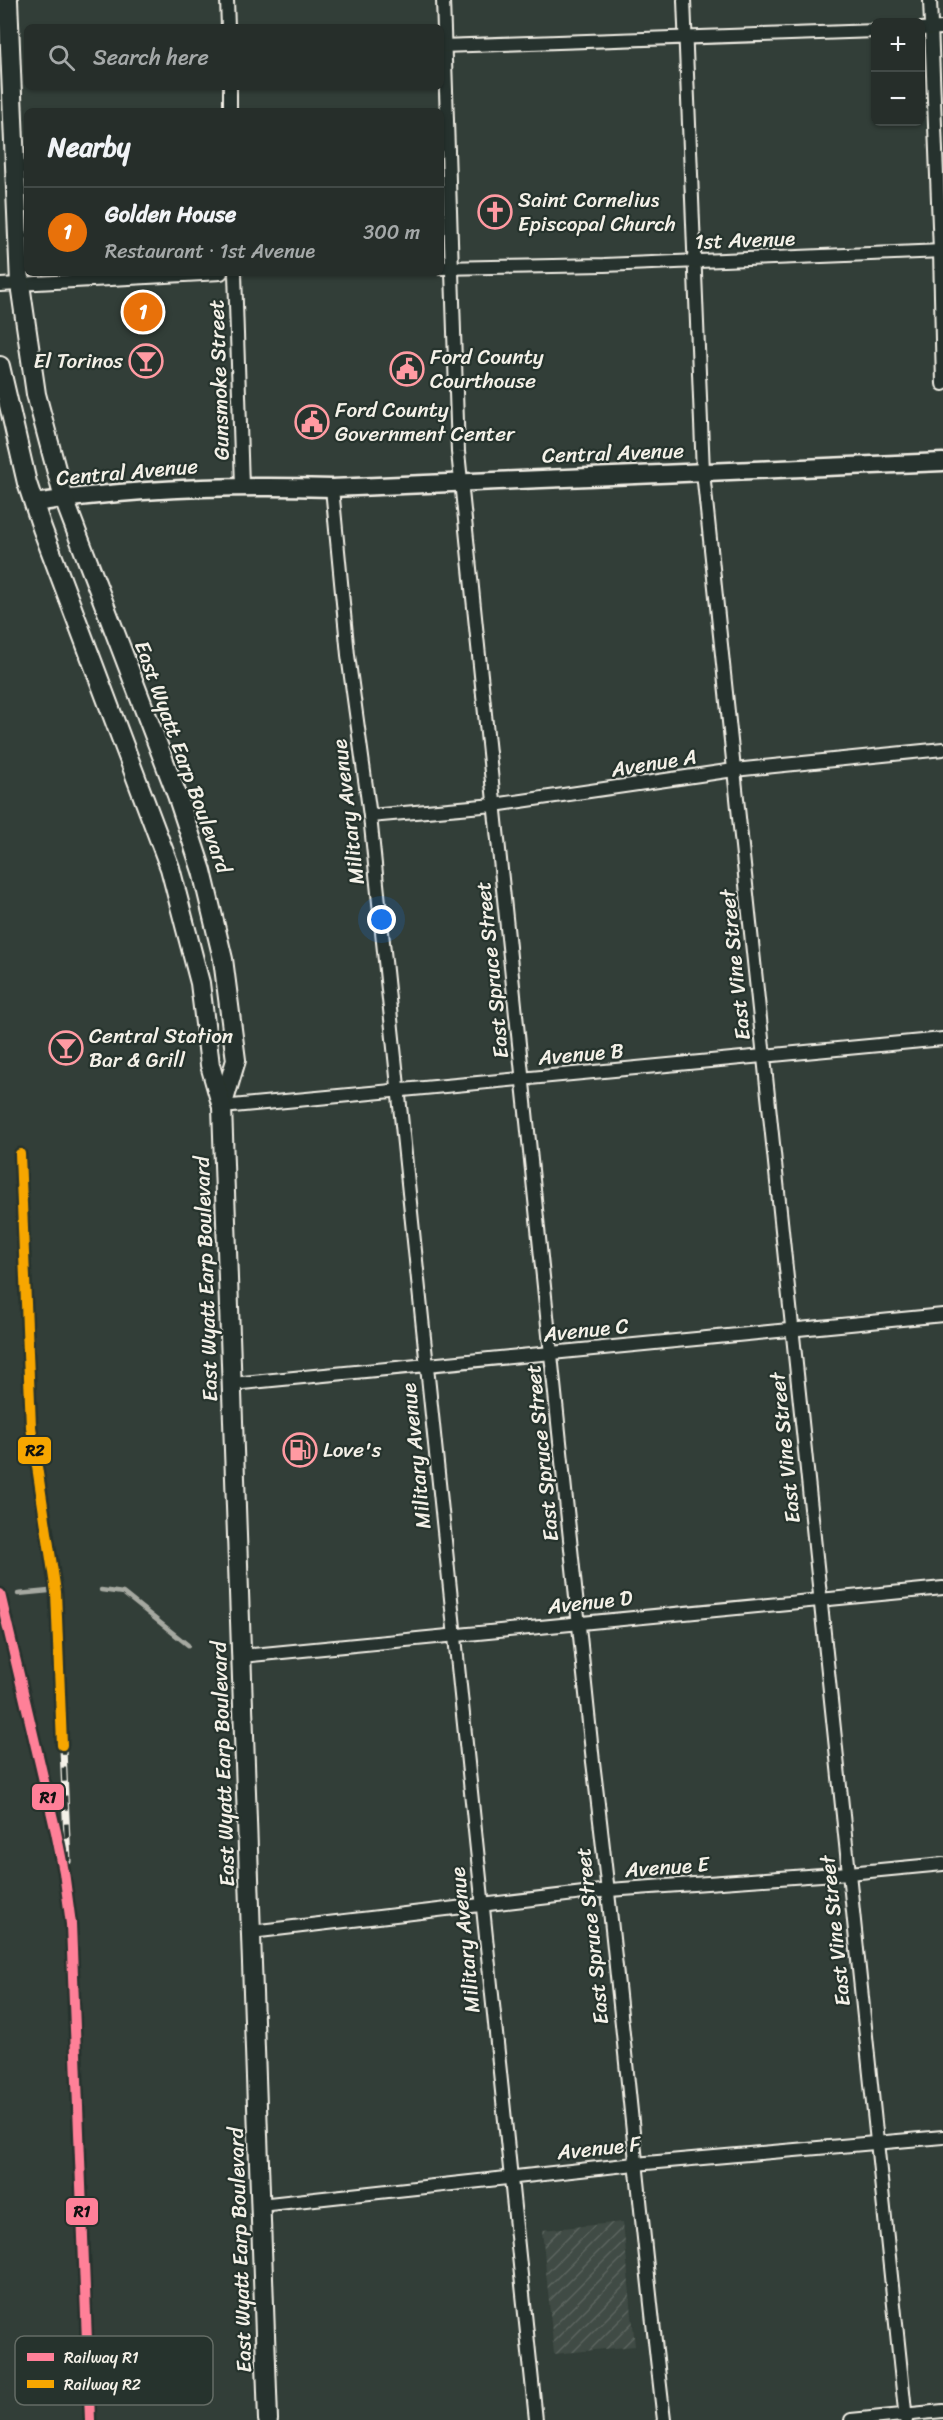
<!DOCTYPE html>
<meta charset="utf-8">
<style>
:root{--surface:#262e2a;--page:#2e3632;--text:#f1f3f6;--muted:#a4a8a8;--line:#424a47;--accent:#db2777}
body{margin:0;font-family:Sriracha,sans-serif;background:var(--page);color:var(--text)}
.controls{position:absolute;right:18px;top:18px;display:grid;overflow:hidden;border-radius:9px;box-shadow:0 2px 4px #0004}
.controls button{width:54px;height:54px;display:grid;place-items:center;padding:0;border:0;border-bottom:2px solid var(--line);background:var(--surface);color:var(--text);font:30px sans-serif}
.you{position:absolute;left:382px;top:920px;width:21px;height:21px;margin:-15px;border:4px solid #fff;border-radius:50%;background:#1a73e8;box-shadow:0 0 0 9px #1a73e833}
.badge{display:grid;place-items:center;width:39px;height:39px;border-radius:50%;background:var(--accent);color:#fff;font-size:20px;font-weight:700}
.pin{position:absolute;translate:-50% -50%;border:3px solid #fff;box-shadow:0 2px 6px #0006}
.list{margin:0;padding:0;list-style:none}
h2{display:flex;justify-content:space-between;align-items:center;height:78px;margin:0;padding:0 24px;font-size:26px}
h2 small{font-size:20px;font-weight:400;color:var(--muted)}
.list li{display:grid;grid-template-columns:39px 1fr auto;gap:18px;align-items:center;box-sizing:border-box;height:90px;padding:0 24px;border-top:2px solid var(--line)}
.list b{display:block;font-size:22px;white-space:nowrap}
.list p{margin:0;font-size:20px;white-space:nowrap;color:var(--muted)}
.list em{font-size:20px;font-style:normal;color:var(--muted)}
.icon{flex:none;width:33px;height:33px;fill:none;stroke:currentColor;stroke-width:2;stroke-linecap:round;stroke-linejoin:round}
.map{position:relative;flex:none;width:943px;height:2420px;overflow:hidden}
.search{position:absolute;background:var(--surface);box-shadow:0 2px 4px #0004;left:24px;top:24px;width:420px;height:66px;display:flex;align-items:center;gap:15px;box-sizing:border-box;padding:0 21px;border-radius:9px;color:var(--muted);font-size:22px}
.panel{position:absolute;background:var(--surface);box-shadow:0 2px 4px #0004;left:24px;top:108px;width:420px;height:168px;border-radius:9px}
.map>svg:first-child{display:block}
</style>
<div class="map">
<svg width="943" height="2420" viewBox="0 0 943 2420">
<defs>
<pattern id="industrial-furrows" width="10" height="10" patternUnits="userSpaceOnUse" patternTransform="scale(1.5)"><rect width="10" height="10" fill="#404b44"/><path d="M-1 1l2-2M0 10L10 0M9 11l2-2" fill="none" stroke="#5c655f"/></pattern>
</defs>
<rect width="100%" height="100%" fill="#323e38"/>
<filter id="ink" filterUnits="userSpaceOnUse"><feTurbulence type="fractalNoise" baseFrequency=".0167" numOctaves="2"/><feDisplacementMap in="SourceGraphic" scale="12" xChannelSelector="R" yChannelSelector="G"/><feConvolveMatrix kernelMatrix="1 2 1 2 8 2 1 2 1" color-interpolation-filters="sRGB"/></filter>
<g filter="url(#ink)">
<polygon fill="url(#industrial-furrows)" points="623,2222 635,2346 554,2354 542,2230"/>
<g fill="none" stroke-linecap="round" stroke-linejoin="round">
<g stroke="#a6a9a1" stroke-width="4.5">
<polyline points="101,1590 123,1593 188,1645"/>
<polyline points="18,1594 49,1591"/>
</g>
<defs>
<g id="street">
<polyline points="227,0 228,27"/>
<path d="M 443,0 L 458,452 L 593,1762 C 620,1981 638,2201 664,2420"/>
<polyline points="684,0 703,472 906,2420"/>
<polyline points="930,0 940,251 943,384"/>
<polyline points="920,29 943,28"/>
<polyline points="441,46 876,31"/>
<polyline points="230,87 230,111"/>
<polyline points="441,268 604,265 943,251"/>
<polyline points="235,273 242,486"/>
<polyline points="0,285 221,273"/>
<polyline points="332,488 348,655 370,816 536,2420"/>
<polyline points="370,816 494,805 734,770 943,749"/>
<polyline points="222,1107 943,1039"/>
<polyline points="232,1384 943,1315"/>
<polyline points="241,1656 943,1588"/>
<polyline points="251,1932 609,1890 849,1873 943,1864"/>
<polyline points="260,2205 635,2164 943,2137"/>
<polyline points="851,2420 943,2411"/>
</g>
<path id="secondary" d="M 34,503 C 133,488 232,485 332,488 L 943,462"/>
<g id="primary">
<polyline points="8,0 20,284 36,394 64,499 177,795 202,871 223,959 236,1060 222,1107"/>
<polyline points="0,366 27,483 42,528 170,868 200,983 210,1065 222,1107 268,2420"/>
</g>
</defs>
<use href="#street" stroke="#f4f1e8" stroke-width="16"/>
<use href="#secondary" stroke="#f4f1e8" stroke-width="21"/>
<use href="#primary" stroke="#f4f1e8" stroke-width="22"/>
<use href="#street" stroke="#26332d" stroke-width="12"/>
<use href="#secondary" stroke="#26332d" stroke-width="16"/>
<use href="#primary" stroke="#26332d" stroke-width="18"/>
<defs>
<g id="rail">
<polyline points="20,1154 31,1427 56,1592 68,1861"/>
<polyline points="0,1594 56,1832 64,1872 71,1924 90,2420"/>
</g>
</defs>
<use href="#rail" stroke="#f4f1e8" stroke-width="7"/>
<use href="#rail" stroke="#26332d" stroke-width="4.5" stroke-dasharray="14" stroke-linecap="butt"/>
<defs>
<polyline id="rail-1" points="0,1594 56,1832 64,1872 71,1924 90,2420"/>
<polyline id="rail-2" points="20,1154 31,1427 56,1592 62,1745"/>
</defs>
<use href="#rail-1" stroke="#26332d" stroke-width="15"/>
<use href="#rail-2" stroke="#26332d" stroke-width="15"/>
<use href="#rail-1" stroke="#ff8098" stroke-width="10"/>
<use href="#rail-2" stroke="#f7a600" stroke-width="10"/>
</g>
</g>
<defs>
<symbol id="church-ring" viewBox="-11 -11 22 22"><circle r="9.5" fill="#26332d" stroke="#ff9aa2" stroke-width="1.5"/><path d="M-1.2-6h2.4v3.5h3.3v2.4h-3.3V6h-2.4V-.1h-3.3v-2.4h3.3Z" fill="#ff9aa2"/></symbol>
<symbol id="bar-ring" viewBox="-11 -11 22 22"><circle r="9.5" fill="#26332d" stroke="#ff9aa2" stroke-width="1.5"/><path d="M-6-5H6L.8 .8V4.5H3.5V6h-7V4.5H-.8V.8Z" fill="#ff9aa2"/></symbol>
<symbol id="civic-ring" viewBox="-11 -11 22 22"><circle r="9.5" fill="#26332d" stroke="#ff9aa2" stroke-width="1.5"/><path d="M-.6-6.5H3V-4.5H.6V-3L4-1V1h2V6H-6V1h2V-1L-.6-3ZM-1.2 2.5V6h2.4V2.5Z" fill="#ff9aa2"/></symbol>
<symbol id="fuel-ring" viewBox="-11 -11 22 22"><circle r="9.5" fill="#26332d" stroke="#ff9aa2" stroke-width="1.5"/><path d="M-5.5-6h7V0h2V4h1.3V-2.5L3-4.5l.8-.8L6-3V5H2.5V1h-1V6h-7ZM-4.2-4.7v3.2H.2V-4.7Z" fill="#ff9aa2"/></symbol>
</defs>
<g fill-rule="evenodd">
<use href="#church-ring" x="476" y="193" width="38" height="38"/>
<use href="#bar-ring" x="127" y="342" width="38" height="38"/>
<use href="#civic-ring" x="388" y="350" width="38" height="38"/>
<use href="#civic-ring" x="293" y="403" width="38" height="38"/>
<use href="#bar-ring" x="47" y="1029" width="38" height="38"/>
<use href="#fuel-ring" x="281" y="1431" width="38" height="38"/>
</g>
<g text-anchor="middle" stroke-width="4.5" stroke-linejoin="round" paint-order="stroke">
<g font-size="21" fill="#f4f1e8" stroke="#26332d" text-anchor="start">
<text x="518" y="207">Saint Cornelius<tspan x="518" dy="24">Episcopal Church</tspan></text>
<text x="430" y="364">Ford County<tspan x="430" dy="24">Courthouse</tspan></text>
<text x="123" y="368" text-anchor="end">El Torinos</text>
<text x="335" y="417">Ford County<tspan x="335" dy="24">Government Center</tspan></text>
<text x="89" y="1043">Central Station<tspan x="89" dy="24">Bar &amp; Grill</tspan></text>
<text x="323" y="1457">Love's</text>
</g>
<g font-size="21" fill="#f4f1e8" stroke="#26332d">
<text transform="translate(745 240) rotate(-2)" y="7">1st Avenue</text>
<text transform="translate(219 380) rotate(-92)" y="7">Gunsmoke Street</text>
<text transform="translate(613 453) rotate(-2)" y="7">Central Avenue</text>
<text transform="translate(127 472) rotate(-5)" y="7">Central Avenue</text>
<text transform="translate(183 757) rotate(70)" y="7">East Wyatt Earp Boulevard</text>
<text transform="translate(654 763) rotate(-9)" y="7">Avenue A</text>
<text transform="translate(348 812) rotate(-97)" y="7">Military Avenue</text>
<text transform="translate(735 965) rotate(-96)" y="7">East Vine Street</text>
<text transform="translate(492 970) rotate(-96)" y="7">East Spruce Street</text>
<text transform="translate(581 1054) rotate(-5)" y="7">Avenue B</text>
<text transform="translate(206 1279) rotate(-92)" y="7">East Wyatt Earp Boulevard</text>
<text transform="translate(586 1330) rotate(-6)" y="7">Avenue C</text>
<text transform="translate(785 1448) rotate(-96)" y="7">East Vine Street</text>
<text transform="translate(542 1453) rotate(-96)" y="7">East Spruce Street</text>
<text transform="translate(416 1456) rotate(-96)" y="7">Military Avenue</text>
<text transform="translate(590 1602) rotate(-6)" y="7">Avenue D</text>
<text transform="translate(223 1764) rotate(-92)" y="7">East Wyatt Earp Boulevard</text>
<text transform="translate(667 1867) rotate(-4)" y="7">Avenue E</text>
<text transform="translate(835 1931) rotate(-96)" y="7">East Vine Street</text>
<text transform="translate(592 1936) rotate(-96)" y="7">East Spruce Street</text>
<text transform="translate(465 1940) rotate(-96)" y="7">Military Avenue</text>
<text transform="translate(599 2148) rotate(-6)" y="7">Avenue F</text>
<text transform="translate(240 2250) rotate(-92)" y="7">East Wyatt Earp Boulevard</text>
</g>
</g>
<rect x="15" y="2336" width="198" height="69" rx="9" fill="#26332d" stroke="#646c65" stroke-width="1.5"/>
<rect x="27" y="2353" width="27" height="8" fill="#ff8098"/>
<rect x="27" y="2380" width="27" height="8" fill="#f7a600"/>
<g font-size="16" fill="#f4f1e8">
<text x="64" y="2363">Railway R1</text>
<text x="64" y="2390">Railway R2</text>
</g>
<g stroke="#26332d" stroke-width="2">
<rect x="17" y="1436" width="35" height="29" rx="6" fill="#f7a600"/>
<rect x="31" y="1783" width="34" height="28" rx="6" fill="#ff8098"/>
<rect x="65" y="2197" width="34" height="29" rx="6" fill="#ff8098"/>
</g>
<g font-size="16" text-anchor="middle" font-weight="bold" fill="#111">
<text x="35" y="1456">R2</text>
<text x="48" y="1803">R1</text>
<text x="82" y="2217">R1</text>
</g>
</svg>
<div class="controls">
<button>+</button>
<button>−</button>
</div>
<div class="you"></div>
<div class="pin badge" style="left:143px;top:312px;background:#e8710a">1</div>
<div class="search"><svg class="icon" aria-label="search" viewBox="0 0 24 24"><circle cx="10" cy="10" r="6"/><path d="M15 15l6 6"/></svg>Search here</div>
<section class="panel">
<h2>Nearby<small></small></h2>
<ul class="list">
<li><span class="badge" style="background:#e8710a">1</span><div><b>Golden House</b><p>Restaurant · 1st Avenue</p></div><em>300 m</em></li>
</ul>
</section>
</div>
